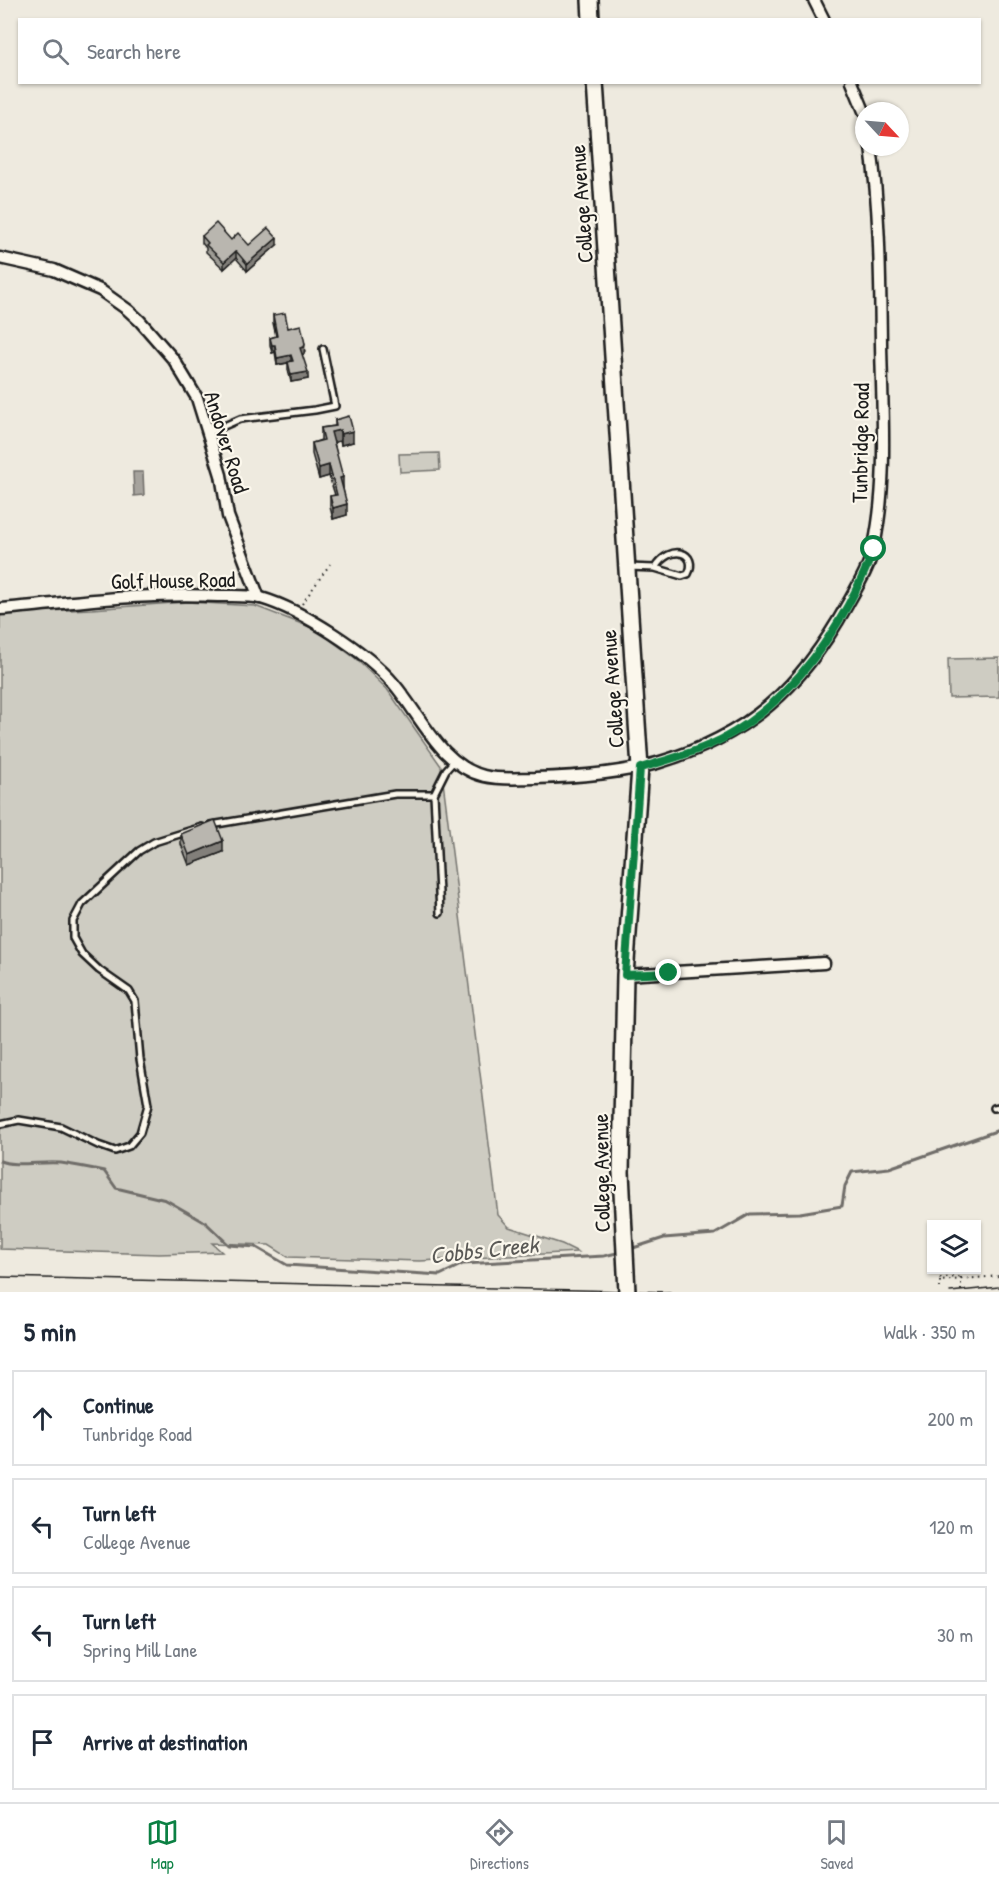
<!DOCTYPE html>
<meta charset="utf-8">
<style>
:root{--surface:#fff;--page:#f2f2f3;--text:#1f2937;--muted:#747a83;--line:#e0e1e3;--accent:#0b8043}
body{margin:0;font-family:"Patrick Hand",sans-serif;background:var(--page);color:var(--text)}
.controls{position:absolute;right:18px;bottom:18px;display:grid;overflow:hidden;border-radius:0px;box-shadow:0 2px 4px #0004}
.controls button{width:54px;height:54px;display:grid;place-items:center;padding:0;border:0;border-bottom:2px solid var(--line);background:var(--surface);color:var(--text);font:30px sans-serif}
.compass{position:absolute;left:855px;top:102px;width:54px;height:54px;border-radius:50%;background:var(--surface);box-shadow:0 2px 4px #0004;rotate:116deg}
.stop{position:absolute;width:18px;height:18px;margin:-14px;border:4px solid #0b8043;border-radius:50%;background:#fff}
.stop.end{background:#0b8043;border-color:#fff;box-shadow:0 2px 6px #0008}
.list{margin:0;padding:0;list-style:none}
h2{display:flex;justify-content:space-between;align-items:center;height:78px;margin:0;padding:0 24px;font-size:26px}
h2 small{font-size:20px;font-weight:400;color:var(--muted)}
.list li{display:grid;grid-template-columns:39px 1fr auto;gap:18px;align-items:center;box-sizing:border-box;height:96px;margin:0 12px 12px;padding:0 12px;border:2px solid var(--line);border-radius:0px}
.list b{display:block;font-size:22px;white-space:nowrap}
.list p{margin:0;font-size:20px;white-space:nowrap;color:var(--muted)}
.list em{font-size:20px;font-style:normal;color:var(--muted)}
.icon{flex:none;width:33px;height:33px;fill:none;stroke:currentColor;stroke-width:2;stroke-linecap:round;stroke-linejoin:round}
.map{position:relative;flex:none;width:999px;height:1292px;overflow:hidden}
.search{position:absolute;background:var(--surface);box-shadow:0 2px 4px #0004;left:18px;right:18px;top:18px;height:66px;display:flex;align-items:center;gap:15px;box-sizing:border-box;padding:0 21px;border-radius:0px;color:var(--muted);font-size:22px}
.sheet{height:510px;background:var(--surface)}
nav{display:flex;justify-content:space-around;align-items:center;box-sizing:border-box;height:84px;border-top:2px solid var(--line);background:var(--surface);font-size:16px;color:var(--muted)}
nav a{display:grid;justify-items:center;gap:3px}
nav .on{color:var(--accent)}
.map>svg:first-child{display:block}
</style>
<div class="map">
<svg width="999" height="1292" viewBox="0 0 999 1292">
<rect width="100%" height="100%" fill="#eeeadf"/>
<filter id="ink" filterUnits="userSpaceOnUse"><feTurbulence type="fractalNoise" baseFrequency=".0167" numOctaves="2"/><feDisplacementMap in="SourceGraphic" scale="12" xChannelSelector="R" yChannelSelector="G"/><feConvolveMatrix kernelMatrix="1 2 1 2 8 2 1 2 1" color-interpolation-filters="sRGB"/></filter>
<g filter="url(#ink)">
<g fill="#ceccc2" stroke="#75746f" stroke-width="1.5">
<polygon points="439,453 440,470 400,472 399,454"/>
<polygon points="187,602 255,606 315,629 355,658 387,689 441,766 498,1215 509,1227 562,1244 578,1252 420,1261 288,1257 269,1245 212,1243 222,1252 159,1254 0,1249 0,613 92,609"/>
<polygon points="999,658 999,697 949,698 948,659"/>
</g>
<polygon fill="#a6a39d" stroke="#6f6d69" stroke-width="1.5" points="133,472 143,472 144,495 134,496"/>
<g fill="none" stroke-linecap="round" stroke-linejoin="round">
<g stroke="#6f6d69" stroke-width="3">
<path d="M 0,1161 C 14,1167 43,1161 61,1163 C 75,1165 90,1168 104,1171 L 116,1188 L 166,1200 L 206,1223 L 229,1245 L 256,1247 L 287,1265 L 440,1275 L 463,1264 L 604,1256 L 621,1252"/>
<polyline points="630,1249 664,1238 715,1234 750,1214 800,1213 842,1206 845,1186 852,1172 889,1168 999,1130"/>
</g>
<defs>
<g id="service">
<polyline points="208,433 240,419 315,410 335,406 323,349"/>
<path d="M 628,567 L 655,568 L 682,576 L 688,574 C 699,553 671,542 655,568"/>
<polyline points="434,794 440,913"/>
<polyline points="211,825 395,794 434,794 446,770 455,760"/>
<polyline points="994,1108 999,1107"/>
<polyline points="0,1124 19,1120 61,1127 98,1145 115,1151 129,1146 140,1133 148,1105 140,1059 135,1001 129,991 99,970 82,954 73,938 73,921 82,904 139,851 154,842 202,827"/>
</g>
<g id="minor">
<polyline points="814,0 824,20"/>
<polyline points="852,82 864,111"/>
<polyline points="0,258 54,270 100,290 128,310 140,321 174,360 197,398 221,475 228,516 259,598"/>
<path d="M 0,609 C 72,603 145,592 218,596 C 231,596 248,595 261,598 C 302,610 367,652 394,684 C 421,716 441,765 484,776 C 501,780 518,778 535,778 C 576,777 618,774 657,763 C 749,736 801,688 847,605 C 857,587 870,566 874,546 C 888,480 882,410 881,343 C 880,276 880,213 871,147"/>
<polyline points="625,975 824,963"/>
</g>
<g id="secondary">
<polyline points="590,0 591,20"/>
<polyline points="595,82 640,768 625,975 621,1172"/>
</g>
</defs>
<use href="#service" stroke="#1c1c1c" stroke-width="10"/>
<use href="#minor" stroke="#1c1c1c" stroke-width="15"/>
<use href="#secondary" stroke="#1c1c1c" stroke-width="20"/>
<g stroke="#1c1c1c" stroke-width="2" stroke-dasharray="1.5 4.5" stroke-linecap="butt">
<polyline points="302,604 330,564"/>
<polyline points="940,1278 940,1281 999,1276"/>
<polyline points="940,1278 961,1277"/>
<polyline points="940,1281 940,1288"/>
</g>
<use href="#service" stroke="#fbf7ec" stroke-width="5"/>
<use href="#minor" stroke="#fbf7ec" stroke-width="10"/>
<use href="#secondary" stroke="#fbf7ec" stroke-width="15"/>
<g stroke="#1c1c1c" stroke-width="1.5">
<polyline points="0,1277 670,1292"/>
<polyline points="950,1292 999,1287"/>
</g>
<defs>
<polyline id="secondary-bridge" points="621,1172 627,1292"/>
</defs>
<use href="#secondary-bridge" stroke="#1c1c1c" stroke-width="20" stroke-linecap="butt"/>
<polyline stroke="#1c1c1c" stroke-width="2" stroke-dasharray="1.5 4.5" stroke-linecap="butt" points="961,1277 961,1292"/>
<use href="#secondary-bridge" stroke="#fbf7ec" stroke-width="15"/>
</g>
<g fill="#9f9d96" stroke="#1c1c1c" stroke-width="1.5">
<polygon points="202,236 231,240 249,245 277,245 247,271 236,258 224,269 206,252 206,248 202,243"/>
<polygon points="273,315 288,328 305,351 304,354 302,355 308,379 291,382 288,370 288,363 277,365 275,352 272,353 270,345 270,338 276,336 273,323"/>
<polygon points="335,420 353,442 341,445 340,441 334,442 343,488 347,515 333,519 330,507 330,496 335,495 329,476 319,479 312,454 312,443 321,440 321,428 335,426"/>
<polygon points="181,834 223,852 189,865 181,844"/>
</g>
<g fill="#827f7a" stroke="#1c1c1c" stroke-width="1.5">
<polygon points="277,238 277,245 247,271 247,264"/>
<polygon points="236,251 236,258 224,269 224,262"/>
<polygon points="305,344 304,354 300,355 300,348"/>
<polygon points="272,345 275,345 275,352 272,353"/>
<polygon points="291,355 291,362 277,365 277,358"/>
<polygon points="308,372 308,379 291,382 291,375"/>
<polygon points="340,430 340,441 331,443 331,432"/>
<polygon points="353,431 353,442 341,445 341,434"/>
<polygon points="329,465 329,476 319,479 319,468"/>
<polygon points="343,477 343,488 340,489 340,478"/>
<polygon points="347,504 347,515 333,519 333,508"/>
<polygon points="223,841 223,852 189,865 189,855"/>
</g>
<g fill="#b9b6af" stroke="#1c1c1c" stroke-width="1.5">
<polygon points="216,223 231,240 238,233 249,245 268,228 277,238 247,264 236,251 224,262 206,245 208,243 202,236"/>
<polygon points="285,313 288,328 301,325 305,344 304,347 300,348 308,372 291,375 288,362 293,361 291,355 277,358 275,345 272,345 270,338 277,336 273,315"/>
<polygon points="349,416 353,431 341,434 340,430 331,432 343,477 340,478 347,504 333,508 330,496 337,495 329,465 319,468 312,443 324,440 321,428 336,426 335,420"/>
<polygon points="215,820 223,841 189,855 181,834"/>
</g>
</g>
<g fill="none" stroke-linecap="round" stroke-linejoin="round" filter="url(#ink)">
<path stroke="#0b8043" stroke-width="8" d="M 669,973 L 625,975 L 640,768 C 668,760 696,752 722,739 C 793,702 846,622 874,549"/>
</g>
<g text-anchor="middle" stroke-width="4.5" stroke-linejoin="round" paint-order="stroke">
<g font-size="22" fill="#1c1c1c" stroke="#fbf7ec">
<text transform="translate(581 204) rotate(-94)" y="8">College Avenue</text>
<text transform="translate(227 442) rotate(73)" y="8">Andover Road</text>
<text transform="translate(860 443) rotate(-89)" y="8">Tunbridge Road</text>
<text transform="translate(173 580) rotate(-1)" y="8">Golf House Road</text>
<text transform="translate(612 689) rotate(-94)" y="8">College Avenue</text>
<text transform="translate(601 1173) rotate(-91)" y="8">College Avenue</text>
</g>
<g font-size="24" font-style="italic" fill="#5a5956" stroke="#fbf7ec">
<text transform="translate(484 1250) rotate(-6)" y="8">Cobbs Creek</text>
</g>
</g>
</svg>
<div class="controls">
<button><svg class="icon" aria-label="layers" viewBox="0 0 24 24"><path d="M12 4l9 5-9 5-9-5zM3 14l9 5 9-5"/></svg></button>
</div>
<svg class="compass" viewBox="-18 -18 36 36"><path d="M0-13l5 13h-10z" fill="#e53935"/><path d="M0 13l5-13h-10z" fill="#747a83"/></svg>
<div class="stop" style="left:874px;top:549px"></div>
<div class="stop end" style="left:669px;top:973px"></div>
<div class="search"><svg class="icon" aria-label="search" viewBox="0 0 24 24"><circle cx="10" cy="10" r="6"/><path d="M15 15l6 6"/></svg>Search here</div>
</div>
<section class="sheet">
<h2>5 min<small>Walk · 350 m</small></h2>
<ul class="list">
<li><svg class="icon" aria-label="ahead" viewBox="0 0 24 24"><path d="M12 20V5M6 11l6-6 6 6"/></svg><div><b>Continue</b><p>Tunbridge Road</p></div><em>200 m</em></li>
<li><svg class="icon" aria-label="left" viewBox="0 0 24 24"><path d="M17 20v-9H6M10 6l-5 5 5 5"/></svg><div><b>Turn left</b><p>College Avenue</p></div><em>120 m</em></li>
<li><svg class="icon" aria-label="left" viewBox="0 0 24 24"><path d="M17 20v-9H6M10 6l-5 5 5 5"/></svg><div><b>Turn left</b><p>Spring Mill Lane</p></div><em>30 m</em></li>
<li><svg class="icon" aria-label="arrive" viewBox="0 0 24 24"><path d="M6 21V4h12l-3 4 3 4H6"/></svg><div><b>Arrive at destination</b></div></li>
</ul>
</section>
<nav>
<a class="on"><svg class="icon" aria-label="map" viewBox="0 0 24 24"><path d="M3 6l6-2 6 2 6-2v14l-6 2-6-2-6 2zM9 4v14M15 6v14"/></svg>Map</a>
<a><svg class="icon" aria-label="directions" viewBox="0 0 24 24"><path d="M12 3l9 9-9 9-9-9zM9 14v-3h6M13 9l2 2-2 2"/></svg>Directions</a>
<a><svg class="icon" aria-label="saved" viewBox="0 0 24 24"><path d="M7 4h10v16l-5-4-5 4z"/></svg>Saved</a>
</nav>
